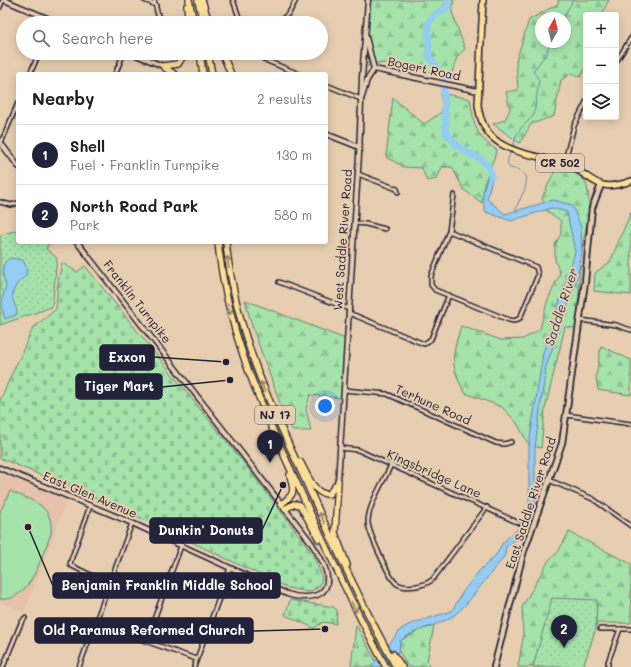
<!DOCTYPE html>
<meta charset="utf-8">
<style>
:root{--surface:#fff;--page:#f2f2f2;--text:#202124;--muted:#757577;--line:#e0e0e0;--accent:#22223b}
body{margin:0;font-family:Mali,sans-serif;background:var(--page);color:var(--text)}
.controls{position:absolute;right:12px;top:12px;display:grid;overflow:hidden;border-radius:4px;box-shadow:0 2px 10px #0003}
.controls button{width:36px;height:36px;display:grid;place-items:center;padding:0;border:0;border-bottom:1px solid var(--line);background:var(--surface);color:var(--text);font:20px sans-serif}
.compass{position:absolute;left:535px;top:12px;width:36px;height:36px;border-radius:50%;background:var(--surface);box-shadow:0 2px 10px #0003;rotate:8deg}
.you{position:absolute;left:325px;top:406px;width:14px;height:14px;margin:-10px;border:3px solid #fff;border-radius:50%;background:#1a73e8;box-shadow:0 0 0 6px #1a73e833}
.badge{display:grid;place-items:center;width:26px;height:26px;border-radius:50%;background:var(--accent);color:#fff;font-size:13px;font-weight:700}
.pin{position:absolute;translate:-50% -33px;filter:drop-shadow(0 1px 2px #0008)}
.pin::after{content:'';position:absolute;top:21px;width:14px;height:12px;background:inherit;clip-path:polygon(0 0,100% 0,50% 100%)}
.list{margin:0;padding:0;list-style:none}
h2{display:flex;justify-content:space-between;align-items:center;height:52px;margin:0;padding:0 16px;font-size:17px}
h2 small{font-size:13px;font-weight:400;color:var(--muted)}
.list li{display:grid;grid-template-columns:26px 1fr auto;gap:12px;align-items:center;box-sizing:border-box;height:60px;padding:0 16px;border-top:1px solid var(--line)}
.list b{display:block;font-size:15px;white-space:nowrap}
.list p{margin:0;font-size:13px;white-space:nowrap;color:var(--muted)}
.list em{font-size:13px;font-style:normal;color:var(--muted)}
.icon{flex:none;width:22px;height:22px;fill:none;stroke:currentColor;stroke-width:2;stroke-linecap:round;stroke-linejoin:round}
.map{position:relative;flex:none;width:631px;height:667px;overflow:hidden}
.search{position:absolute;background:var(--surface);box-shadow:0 2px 10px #0003;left:16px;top:16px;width:312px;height:44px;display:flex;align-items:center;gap:10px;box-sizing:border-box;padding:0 14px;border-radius:22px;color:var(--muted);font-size:15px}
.panel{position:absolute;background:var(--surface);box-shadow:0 2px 10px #0003;left:16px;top:72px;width:312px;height:172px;border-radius:4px}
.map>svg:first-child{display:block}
</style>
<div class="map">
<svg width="631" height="667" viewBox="0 0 631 667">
<defs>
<pattern id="forest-firs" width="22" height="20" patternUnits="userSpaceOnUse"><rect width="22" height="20" fill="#a5e3ab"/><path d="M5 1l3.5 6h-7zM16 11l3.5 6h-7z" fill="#8ec294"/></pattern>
<pattern id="cemetery-stones" width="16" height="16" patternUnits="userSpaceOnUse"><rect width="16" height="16" fill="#a5e3ab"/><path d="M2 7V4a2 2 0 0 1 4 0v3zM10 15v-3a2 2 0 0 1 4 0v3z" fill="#8ec294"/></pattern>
<pattern id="park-dots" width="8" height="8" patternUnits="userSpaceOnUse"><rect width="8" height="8" fill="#a5e3ab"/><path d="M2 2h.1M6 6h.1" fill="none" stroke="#8ec294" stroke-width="1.8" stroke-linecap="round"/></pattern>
</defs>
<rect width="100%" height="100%" fill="#e8ceb0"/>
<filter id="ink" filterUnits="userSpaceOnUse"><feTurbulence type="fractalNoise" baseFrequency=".025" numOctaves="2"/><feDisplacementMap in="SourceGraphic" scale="8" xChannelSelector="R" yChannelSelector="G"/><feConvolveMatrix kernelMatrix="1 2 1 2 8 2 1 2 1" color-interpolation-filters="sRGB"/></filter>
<g filter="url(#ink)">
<polygon fill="#e6c2ac" points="0,472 67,500 24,613 0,602"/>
<g fill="url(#forest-firs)" stroke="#648273" fill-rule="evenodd">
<polygon points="369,0 454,0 452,12 465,49 457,57 451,76 389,63 371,64 368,67"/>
<path d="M 558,0 L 609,0 L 601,15 L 586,15 L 585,47 L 586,68 L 580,77 L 572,73 L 561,80 L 554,116 L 531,124 L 520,143 L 493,124 L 505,120 L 510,109 L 506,92 L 518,90 L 516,61 L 529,20 L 558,4 ZM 541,18 L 565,18 L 565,42 L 541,42 Z"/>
<path d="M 441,93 L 470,99 C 474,122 474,136 497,150 L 484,184 L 482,203 L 464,190 L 452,167 L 442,167 L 437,179 L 427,181 L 422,168 L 404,167 L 386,157 L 393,98 L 424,124 L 442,112 Z"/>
<path d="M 562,165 C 571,170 584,176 587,187 C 593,209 583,235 581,257 C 579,281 579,305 576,328 L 565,327 L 545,409 L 541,448 L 529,445 L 517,423 L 502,407 L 465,393 C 449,364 452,356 461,326 L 501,340 L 523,339 L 540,329 L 547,302 L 560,273 L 555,260 L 555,245 L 561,234 L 561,221 L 547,211 L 542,198 L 553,174 Z"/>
<polygon points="631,212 631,295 594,291 595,273 610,262"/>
<polygon points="245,300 348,340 343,398 310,395 306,409 311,431 293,431 281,406 252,326"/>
<polygon points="601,346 631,360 631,395 598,390 596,377"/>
<polygon points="569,532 631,564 631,623 597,623 582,667 518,667 523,638 522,607 549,560 558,552"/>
<polygon points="356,625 379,667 351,667"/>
<polygon points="434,626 427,661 429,667 408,667 399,651 400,641 419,630"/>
</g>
<g fill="url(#cemetery-stones)" stroke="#648273">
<polygon points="62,263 77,272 85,266 243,462 308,547 318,566 322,578 319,587 309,592 288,588 124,510 0,458 0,400 33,328 56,309 58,282"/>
<polygon points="290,600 334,607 337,611 336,624 323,622 314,628 285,615"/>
</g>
<g fill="url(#park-dots)" stroke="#648273">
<polygon points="18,230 18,242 50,242 46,249 57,258 52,307 0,325 0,237 3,234"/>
<polygon points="552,598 597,600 596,628 583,667 533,667"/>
</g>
<path fill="#a5e3ab" stroke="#648273" d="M 10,491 C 32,501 54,504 51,534 C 42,555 30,603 0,599 L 0,512 Z"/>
<g fill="#94ccf3" stroke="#6688a9">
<path d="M 491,169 L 493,175 L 487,199 L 505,214 L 553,200 L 572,205 L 581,227 L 582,253 L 577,279 L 546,367 L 535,447 L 535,506 L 524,533 L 506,547 L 505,555 L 500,562 C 486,577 469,605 453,616 C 436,627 416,628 400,641 L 399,651 L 383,667 L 371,667 L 401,629 L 410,624 L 452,611 L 464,590 L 480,570 L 496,555 L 503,542 L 520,527 L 529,511 L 529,445 L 543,353 L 575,252 L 567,212 L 551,208 L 511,221 L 486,212 C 479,197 485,183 491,169 Z"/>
<path d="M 11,258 L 23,260 L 27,269 L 26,276 C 18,281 11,290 13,300 C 15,306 18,309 16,315 L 5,319 C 0,303 2,300 6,285 C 2,275 0,261 11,258 Z"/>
</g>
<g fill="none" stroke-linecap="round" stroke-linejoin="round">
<g stroke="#6688a9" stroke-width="1">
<polyline points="563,18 573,0"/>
<polyline points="513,148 516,136 521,128 534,115 539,80 533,71 547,53 548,47 555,42"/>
<path d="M 511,151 C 509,158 505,161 510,168 L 519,170 L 527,177 L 525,189 L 516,208 L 516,211"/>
</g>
<path stroke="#94ccf3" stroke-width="7" d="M 448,0 L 447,9 C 415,21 434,35 428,55 L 443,76 L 446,133 C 451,138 455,144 461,148 C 473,157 491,159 491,177"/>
<defs>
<g id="minor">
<polyline points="144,0 156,5"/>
<polyline points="154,0 160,23"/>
<polyline points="233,0 241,23"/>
<polyline points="0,7 3,0"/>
<polyline points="278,23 289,13 296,0"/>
<polyline points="257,53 265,60 299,74"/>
<polyline points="148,60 151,53"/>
<polyline points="616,62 631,38"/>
<polyline points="30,74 39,53"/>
<polyline points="115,74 124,53"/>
<polyline points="326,85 361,99"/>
<polyline points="1,143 18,103"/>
<polyline points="564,164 574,126 586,102"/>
<polyline points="358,174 397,189 398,192"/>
<polyline points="0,202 11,205 18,203"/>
<polyline points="354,223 366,224 385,229"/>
<polyline points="449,231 536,267 538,275 520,318 514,321 509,320 435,290 431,285 431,276 449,231 454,195"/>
<polyline points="279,282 349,309"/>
<polyline points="349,313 424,344 431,339 449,295"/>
<polyline points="580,320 616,325 631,330"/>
<polyline points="344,390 387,394 496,443 504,444 511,442"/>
<polyline points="566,415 631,424"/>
<polyline points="340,448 358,450 519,523"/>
<path d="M 391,465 C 384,481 368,505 368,522 C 368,531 389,578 396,583 C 404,590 426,586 433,579 L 487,507"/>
<polyline points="549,480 593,499 631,526"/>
<polyline points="90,506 71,560 70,565 109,584"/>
<polyline points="95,623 196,659"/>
<polyline points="600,629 631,629"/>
<polyline points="146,641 181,546"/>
<polyline points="3,667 21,623 25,618"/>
<polyline points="79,667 132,523"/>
<polyline points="194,667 230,568"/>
<polyline points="608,667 608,662 620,629"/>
</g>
<g id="tertiary">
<polyline points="4,0 59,23"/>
<polyline points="366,37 374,69"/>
<polyline points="131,53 163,66"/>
<polyline points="374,69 478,91"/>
<polyline points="362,97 367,80 374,69"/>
<polyline points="326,134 359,147"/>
<polyline points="0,142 18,166"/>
<path d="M 0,468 L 132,523 L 287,594 C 306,600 333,599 326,571 C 323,560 316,550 310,541 L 77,242"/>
<polyline points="338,481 359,155 362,77 368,0"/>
</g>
<polyline id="secondary" points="494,667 523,554 562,443 585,282 592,208 601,185"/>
<path id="primary" d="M 483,0 L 478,105 C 484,155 528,151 564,164 C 594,174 593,195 631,181"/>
<g id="trunk">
<polyline points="189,0 194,23"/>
<polyline points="198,0 203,23"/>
<polyline points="202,0 209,23"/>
<polyline points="187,6 189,23"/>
<polyline points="200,53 203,74"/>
<polyline points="208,53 212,74"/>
<polyline points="222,53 231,74"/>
<polyline points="163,66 178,64 185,53"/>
<polyline points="164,67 174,74"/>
<path d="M 218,242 C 227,334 261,405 299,488 C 326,548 354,609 386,667"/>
<path d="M 226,242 C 235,330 269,403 306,482 C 334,545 363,607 396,667"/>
<path d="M 300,462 C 307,473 314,496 329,494 L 336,485"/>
<polyline points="338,481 335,533 347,565"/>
<path d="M 281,504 C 296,494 294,491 290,475"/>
<polyline points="285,509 294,504 300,505 319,539"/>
<polyline points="393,654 402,667"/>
</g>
</defs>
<use href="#minor" stroke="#22223b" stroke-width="6"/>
<use href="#tertiary" stroke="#22223b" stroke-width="7"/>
<use href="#secondary" stroke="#22223b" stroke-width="8"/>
<use href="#primary" stroke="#22223b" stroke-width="8"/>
<use href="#trunk" stroke="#22223b" stroke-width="8"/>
<use href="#minor" stroke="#e8ceb0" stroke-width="3"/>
<use href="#tertiary" stroke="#e8ceb0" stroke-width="4"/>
<use href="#secondary" stroke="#e8ceb0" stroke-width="4.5"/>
<use href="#primary" stroke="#fcde96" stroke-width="5"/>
<use href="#trunk" stroke="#fcde96" stroke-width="5.5"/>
</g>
<defs><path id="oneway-shaft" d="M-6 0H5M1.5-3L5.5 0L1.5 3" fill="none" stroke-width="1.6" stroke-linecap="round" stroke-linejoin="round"/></defs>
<g stroke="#8f8068">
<use href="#oneway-shaft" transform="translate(228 262) rotate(-98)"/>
<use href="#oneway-shaft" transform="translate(229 309) rotate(77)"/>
<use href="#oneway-shaft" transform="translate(263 387) rotate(-113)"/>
<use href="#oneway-shaft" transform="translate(322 518) rotate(-115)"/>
<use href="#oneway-shaft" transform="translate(354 607) rotate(63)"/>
</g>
</g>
<g text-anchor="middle" stroke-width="4" stroke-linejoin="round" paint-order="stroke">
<g fill="#e8ceb0" stroke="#5d565e" stroke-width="1">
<rect x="536" y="154" width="48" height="18" rx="3"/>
<rect x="255" y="406" width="40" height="18" rx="3"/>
</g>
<g font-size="11" font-weight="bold" fill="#22223b">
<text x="560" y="167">CR 502</text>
<text x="275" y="419">NJ 17</text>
</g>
<g font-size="12" fill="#22223b" stroke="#e8ceb0">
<text transform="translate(424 69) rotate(12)" y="4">Bogert Road</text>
<text transform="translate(343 240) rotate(-86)" y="4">West Saddle River Road</text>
<text transform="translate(137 302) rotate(52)" y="4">Franklin Turnpike</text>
<text transform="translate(433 405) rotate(24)" y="4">Terhune Road</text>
<text transform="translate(434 474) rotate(24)" y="4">Kingsbridge Lane</text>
<text transform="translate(90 495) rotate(23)" y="4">East Glen Avenue</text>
<text transform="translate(531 503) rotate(-72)" y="4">East Saddle River Road</text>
</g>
<g font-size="13" font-style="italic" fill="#333c57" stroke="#e8ceb0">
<text transform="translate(561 307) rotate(-72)" y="5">Saddle River</text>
</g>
</g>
<path fill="none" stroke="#22223b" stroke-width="1.5" d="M226 362L154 357M230 380L162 387M283 485L262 530M28 527L53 586M325 629L253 631"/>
<g fill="#22223b" stroke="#e8ceb0" stroke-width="1.5">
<circle cx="226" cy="362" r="4"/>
<circle cx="230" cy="380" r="4"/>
<circle cx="283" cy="485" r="4"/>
<circle cx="28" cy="527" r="4"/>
<circle cx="325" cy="629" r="4"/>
</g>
<g fill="#22223b" stroke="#22223b" stroke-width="1.5">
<rect x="100" y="345" width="54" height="25" rx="4"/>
<rect x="76" y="374" width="86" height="25" rx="4"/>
<rect x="150" y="518" width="112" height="25" rx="4"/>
<rect x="53" y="573" width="227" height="25" rx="4"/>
<rect x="35" y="618" width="218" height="25" rx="4"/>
</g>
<g font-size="13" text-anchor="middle" font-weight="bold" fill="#fff">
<text x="127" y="362">Exxon</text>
<text x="119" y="391">Tiger Mart</text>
<text x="206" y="535">Dunkin' Donuts</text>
<text x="167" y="590">Benjamin Franklin Middle School</text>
<text x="144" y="635">Old Paramus Reformed Church</text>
</g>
</svg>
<div class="controls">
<button>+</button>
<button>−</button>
<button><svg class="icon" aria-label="layers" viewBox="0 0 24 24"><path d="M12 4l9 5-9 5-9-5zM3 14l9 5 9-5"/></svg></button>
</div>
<svg class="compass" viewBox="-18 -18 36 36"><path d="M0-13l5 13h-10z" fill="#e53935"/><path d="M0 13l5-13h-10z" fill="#757577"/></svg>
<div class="you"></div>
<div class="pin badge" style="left:270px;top:463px">1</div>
<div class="pin badge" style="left:564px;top:648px">2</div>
<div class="search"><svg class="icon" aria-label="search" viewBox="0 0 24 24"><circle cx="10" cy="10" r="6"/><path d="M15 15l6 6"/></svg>Search here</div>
<section class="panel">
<h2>Nearby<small>2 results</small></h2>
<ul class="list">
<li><span class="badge">1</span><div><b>Shell</b><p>Fuel · Franklin Turnpike</p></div><em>130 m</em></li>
<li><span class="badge">2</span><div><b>North Road Park</b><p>Park</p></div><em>580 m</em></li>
</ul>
</section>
</div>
